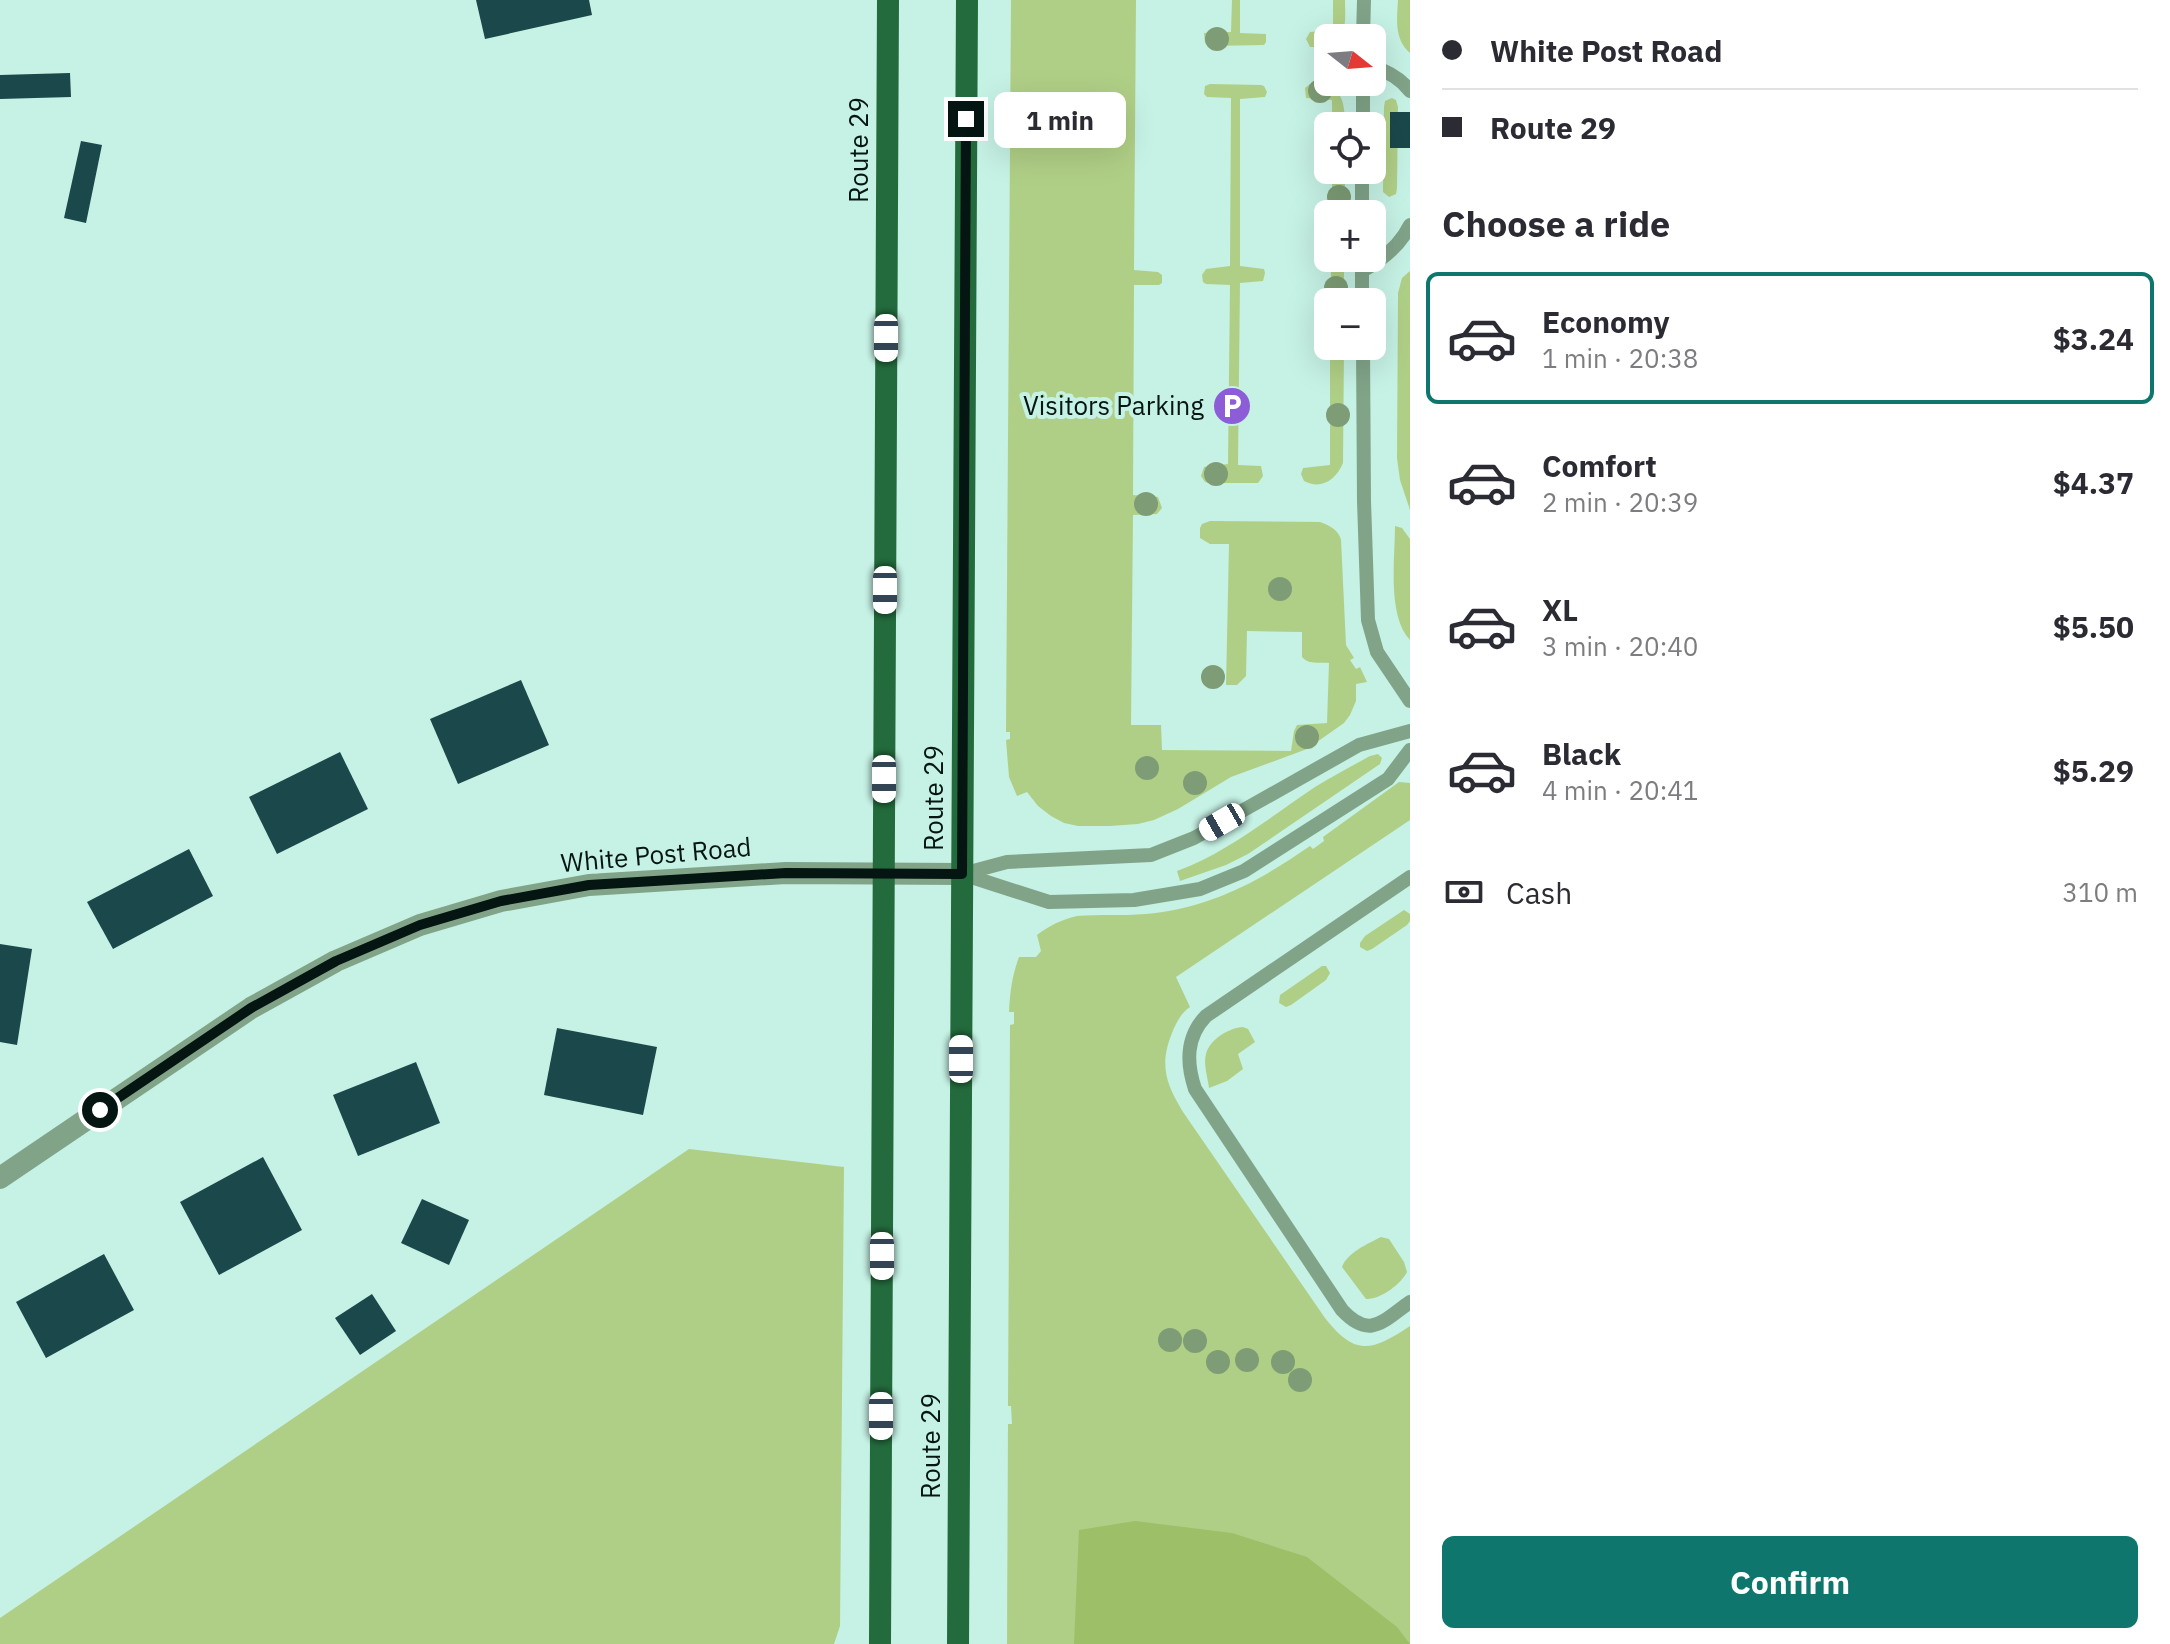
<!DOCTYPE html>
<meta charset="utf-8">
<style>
body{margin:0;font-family:"IBM Plex Sans",sans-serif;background:#f7f7f7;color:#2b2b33;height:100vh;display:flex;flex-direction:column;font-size:30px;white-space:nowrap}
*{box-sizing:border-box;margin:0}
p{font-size:26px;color:#7c7c81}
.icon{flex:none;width:44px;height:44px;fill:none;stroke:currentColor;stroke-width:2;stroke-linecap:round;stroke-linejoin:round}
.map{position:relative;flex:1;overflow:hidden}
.panel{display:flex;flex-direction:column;background:#fff;width:760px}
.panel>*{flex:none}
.top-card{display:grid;align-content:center;height:176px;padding:0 32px;background:#fff}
.needle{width:52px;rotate:107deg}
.controls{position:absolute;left:1314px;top:24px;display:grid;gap:16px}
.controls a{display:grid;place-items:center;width:72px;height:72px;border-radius:12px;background:#fff;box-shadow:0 8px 32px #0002;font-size:40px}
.end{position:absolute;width:36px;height:36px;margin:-18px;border:10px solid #051511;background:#fff;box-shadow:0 0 0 4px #fff}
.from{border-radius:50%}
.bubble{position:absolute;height:56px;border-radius:12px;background:#fff;box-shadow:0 8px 32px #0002;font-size:26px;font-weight:700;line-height:56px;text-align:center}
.car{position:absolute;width:24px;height:48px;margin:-24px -12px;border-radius:10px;box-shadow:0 0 6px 2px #0007;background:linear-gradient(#fff 24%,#345 0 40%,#fff 0 76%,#345 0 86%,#fff 0)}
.top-card b{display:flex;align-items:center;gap:28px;height:76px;font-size:30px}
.top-card b+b{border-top:2px solid #e1e1e2}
.top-card i{width:20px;height:20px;background:#2b2b33}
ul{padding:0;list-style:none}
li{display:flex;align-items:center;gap:24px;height:132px;margin:0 16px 12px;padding:0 16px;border:4px solid transparent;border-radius:12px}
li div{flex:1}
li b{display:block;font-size:30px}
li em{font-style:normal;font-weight:700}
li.on{border-color:#0f766e}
li>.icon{width:72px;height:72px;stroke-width:1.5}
h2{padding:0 32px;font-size:36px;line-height:96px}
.pay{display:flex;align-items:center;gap:20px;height:88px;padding:0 32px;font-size:30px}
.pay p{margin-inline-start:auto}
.primary-button{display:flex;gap:16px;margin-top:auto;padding:16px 32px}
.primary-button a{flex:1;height:92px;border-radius:12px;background:#0f766e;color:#fff;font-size:32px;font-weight:700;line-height:92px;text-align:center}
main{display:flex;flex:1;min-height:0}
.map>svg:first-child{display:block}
.green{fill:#b0cf86}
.forest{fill:#9cbf67}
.building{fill:#1b484b}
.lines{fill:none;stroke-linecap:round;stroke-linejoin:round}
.service{stroke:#81a489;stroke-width:14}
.minor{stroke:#81a489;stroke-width:22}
.primary{stroke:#236b3c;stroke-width:22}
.tree{fill:#7e9d76}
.route{stroke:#051511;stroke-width:10}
.labels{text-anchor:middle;stroke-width:8;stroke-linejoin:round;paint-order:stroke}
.street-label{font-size:26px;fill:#051511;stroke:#c6f1e5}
.poi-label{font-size:26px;fill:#051511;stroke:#c6f1e5;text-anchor:end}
</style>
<main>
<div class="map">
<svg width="1410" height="1644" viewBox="0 0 1410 1644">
<rect width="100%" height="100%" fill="#c6f1e5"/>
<!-- green -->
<g class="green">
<path d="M 1011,0 L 1136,0 L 1134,270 L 1158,272 L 1162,275 L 1162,283 L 1159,285 L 1134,285 L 1133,495 L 1158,497 L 1162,508 L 1157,514 L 1133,515 L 1131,725 L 1161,725 L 1162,750 L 1291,751 L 1294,731 L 1297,725 L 1327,723 L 1329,663 C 1319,662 1309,665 1302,657 L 1302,632 L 1247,631 L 1246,676 L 1237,685 L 1226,685 L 1229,544 L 1210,544 L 1200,538 L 1200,528 L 1202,524 L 1210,521 L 1320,522 C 1329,525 1339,530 1341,540 L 1346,645 L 1354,658 L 1350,660 L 1356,669 L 1360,667 L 1367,682 L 1356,684 L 1356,701 L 1350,715 L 1344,723 L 1307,749 L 1231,777 L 1178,809 L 1154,820 L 1138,824 L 1110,826 L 1078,826 L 1064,823 L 1051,816 L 1038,806 L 1027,792 L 1017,796 L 1009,777 L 1006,740 L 1010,739 L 1010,732 L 1006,732 Z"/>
<path d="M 1232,0 L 1240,0 L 1240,33 L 1266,34 L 1266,42 L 1264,45 L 1211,46 L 1205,43 L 1204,33 L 1231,32 Z"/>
<path d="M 1333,0 L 1345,0 C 1345,13 1347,26 1340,38 L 1328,38 L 1328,47 L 1310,47 L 1306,39 L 1310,32 L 1333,30 Z"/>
<path d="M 1398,0 L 1410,0 L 1410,53 C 1394,39 1397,19 1398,0 Z"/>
<path d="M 1210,84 L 1261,85 L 1264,86 L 1267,92 L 1265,97 L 1240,99 L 1240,266 L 1264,269 L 1265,273 L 1263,281 L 1240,283 L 1238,465 L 1261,466 L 1263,476 L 1258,483 L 1209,483 L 1205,482 L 1201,476 L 1204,467 L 1228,464 L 1230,285 L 1206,284 L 1203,282 L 1202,275 L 1206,269 L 1230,266 L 1231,98 L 1207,97 L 1204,94 L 1205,86 Z"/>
<path d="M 1310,84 C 1341,84 1345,98 1345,126 L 1332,126 L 1332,100 L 1306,98 L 1305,88 Z"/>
<path d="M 1392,98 L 1396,100 L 1398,107 L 1397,188 L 1396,194 L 1389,197 L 1383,192 L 1383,187 L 1384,107 L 1385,101 Z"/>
<rect x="1332" y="170" width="13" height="44"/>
<rect x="1331" y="258" width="13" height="44"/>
<path d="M 1410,271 L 1410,510 L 1400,480 L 1397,458 L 1398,293 L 1402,278 Z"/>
<path d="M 1330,346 L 1344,346 L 1343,463 C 1336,480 1321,490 1304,481 L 1301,474 L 1303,468 L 1330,465 Z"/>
<path d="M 1395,526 L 1402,528 L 1410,539 L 1410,640 C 1387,616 1395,558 1395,526 Z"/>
<path d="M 1378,754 L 1382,758 L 1380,764 L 1248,854 L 1226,865 L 1180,881 L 1177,871 C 1228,852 1270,817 1315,787 C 1333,776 1352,766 1370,756 Z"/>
<path d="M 1399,782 L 1410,783 L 1410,820 L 1176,977 L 1190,1007 C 1181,1013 1176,1023 1172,1033 C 1159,1065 1166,1084 1183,1112 L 1325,1318 C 1355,1356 1371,1352 1410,1326 L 1410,1644 L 1007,1644 L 1008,1424 L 1012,1424 L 1011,1406 L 1008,1406 L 1010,1025 L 1014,1024 L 1014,1012 L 1009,1012 C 1010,992 1012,976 1019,957 L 1036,957 L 1041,951 L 1037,935 C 1050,925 1061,920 1077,916 C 1100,914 1122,916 1145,914 C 1210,908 1258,882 1310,846 L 1313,849 L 1324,841 L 1323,837 Z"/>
<path d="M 1404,910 L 1410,914 L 1410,921 L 1407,925 L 1372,949 L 1367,951 L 1360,947 L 1360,943 L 1365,936 Z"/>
<path d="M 1322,966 L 1326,966 L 1330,973 L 1326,980 L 1291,1005 L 1286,1007 L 1279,1003 L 1280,995 Z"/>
<path d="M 1243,1027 L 1248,1029 L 1255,1042 L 1238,1054 L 1243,1069 L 1227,1081 L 1209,1088 C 1208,1078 1203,1064 1206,1054 C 1210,1039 1229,1028 1243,1027 Z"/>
<path d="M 689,1149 L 844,1167 L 840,1626 L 834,1644 L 0,1644 L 0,1618 Z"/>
<path d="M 1381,1237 L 1389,1239 L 1404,1262 L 1407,1272 C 1401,1284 1380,1300 1366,1299 L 1342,1267 C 1347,1253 1367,1244 1381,1237 Z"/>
</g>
<!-- forest -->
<path class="forest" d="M 1135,1521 L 1232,1533 L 1307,1557 L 1397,1627 L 1410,1644 L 1074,1644 L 1079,1530 Z"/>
<!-- building -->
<g class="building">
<path d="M 476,0 L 589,0 L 592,15 L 485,39 Z"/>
<path d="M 70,73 L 71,97 L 0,99 L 0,75 Z"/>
<rect x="1390" y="112" width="20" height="36"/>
<path d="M 81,141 L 102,145 L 86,223 L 64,218 Z"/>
<path d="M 521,680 L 549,745 L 458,784 L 430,719 Z"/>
<path d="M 340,752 L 368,809 L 277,854 L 249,797 Z"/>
<path d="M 189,849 L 213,896 L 113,949 L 87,902 Z"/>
<path d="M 0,944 L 32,949 L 17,1045 L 0,1042 Z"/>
<path d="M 557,1028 L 657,1047 L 643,1115 L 544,1095 Z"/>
<path d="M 416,1062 L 440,1123 L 358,1156 L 333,1095 Z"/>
<path d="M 263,1157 L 302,1230 L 219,1275 L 180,1202 Z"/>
<path d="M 422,1199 L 469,1220 L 449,1265 L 401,1243 Z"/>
<path d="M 104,1254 L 134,1310 L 46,1358 L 16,1302 Z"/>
<path d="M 372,1294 L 396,1331 L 360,1355 L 335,1318 Z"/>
</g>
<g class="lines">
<!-- service -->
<g class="service">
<path d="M 1363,38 L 1364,0"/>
<path d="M 1372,67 C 1388,71 1400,78 1410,91"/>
<path d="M 1363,126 L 1363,82"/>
<path d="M 1362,214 L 1362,170"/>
<path d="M 1362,258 L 1362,302"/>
<path d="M 1362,271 C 1382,260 1400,246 1410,225"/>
<path d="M 1363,346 L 1364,501 L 1368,620 L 1377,652 L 1410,701"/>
<path d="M 962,874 L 1049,902 L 1134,900 L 1200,889 L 1244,871 L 1388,779 L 1410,750"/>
<path d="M 962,874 L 1007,862 L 1151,855 L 1194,838 L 1359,745 L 1410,731"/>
<path d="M 1410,877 L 1206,1016 C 1186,1037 1186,1062 1195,1089 L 1342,1310 C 1370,1340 1383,1321 1410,1302"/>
</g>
<!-- minor -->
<path class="minor" d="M 0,1178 L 251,1008 L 336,961 L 420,925 L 501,901 L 589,885 L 786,873 L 962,874"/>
<!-- primary -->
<g class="primary">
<path d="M 880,1644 L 888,0"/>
<path d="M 958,1644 L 967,0"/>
</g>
</g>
<!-- trees -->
<g class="tree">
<circle cx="1217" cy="39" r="12"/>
<circle cx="1320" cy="91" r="12"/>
<circle cx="1339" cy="197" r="12"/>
<circle cx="1336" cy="288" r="12"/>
<circle cx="1338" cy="415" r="12"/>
<circle cx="1216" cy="474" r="12"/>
<circle cx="1146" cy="504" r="12"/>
<circle cx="1280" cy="589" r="12"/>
<circle cx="1213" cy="677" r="12"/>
<circle cx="1307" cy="737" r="12"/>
<circle cx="1147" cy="768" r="12"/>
<circle cx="1195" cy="783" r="12"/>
<circle cx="1170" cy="1340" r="12"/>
<circle cx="1195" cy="1341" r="12"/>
<circle cx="1247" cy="1360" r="12"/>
<circle cx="1218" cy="1362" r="12"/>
<circle cx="1283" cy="1362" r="12"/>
<circle cx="1300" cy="1380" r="12"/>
</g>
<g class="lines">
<!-- route -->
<path class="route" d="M 100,1110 L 251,1008 L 336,961 L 420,925 L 501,901 L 589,885 L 786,873 L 962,874 L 966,119"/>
</g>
<!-- icons -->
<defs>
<symbol id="parking-disc" viewBox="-11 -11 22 22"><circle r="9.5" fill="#8c5dd7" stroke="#c6f1e5"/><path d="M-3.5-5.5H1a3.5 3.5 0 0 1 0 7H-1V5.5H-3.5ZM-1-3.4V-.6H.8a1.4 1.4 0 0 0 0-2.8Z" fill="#fff"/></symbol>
</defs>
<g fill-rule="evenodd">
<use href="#parking-disc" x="1210" y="384" width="44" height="44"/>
</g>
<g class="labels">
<!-- street labels -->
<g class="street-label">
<text transform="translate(859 150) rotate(-90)" y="9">Route 29</text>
<text transform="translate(934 798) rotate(-90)" y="9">Route 29</text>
<text transform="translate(656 855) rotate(-5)" y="9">White Post Road</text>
<text transform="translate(931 1446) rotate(-90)" y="9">Route 29</text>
</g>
<!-- poi labels -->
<g class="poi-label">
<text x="1204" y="415">Visitors Parking</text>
</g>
</g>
</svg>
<div class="controls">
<a><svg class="needle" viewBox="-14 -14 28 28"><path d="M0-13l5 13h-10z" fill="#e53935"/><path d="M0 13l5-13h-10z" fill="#7c7c81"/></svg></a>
<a><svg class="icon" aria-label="locate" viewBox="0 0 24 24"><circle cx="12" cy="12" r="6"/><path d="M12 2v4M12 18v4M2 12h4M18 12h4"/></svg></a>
<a>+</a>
<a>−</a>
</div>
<i class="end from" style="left:100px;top:1110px"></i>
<i class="end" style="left:966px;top:119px"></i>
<div class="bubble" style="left:994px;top:92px;width:132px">1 min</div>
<i class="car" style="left:886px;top:338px;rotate:180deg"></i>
<i class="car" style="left:885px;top:590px;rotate:180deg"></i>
<i class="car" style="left:884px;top:779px;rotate:180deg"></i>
<i class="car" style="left:1222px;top:822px;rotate:240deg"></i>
<i class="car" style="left:961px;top:1059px;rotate:0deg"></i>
<i class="car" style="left:882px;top:1256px;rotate:180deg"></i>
<i class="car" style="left:881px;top:1416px;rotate:180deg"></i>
</div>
<section class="panel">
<div class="top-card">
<b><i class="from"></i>White Post Road</b>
<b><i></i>Route 29</b>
</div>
<h2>Choose a ride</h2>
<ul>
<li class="on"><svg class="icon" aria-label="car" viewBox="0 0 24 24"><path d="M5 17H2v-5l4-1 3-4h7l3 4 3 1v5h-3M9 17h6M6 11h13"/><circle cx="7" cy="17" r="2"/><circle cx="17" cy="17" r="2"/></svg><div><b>Economy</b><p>1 min · 20:38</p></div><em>$3.24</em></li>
<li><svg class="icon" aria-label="car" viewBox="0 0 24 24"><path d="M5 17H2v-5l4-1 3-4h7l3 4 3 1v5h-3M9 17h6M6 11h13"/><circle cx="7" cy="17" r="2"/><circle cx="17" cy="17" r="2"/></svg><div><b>Comfort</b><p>2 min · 20:39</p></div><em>$4.37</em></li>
<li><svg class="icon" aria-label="car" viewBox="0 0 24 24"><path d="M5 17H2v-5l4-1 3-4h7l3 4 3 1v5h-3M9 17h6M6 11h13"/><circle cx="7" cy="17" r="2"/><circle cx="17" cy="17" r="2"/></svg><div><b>XL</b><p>3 min · 20:40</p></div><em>$5.50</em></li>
<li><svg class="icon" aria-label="car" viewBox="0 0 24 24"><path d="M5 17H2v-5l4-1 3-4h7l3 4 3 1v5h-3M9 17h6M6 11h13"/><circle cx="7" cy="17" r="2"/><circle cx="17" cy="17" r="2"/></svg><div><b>Black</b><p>4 min · 20:41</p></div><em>$5.29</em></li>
</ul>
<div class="pay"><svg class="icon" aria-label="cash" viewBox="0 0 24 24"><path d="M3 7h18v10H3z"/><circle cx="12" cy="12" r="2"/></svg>Cash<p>310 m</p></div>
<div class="primary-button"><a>Confirm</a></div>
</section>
</main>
